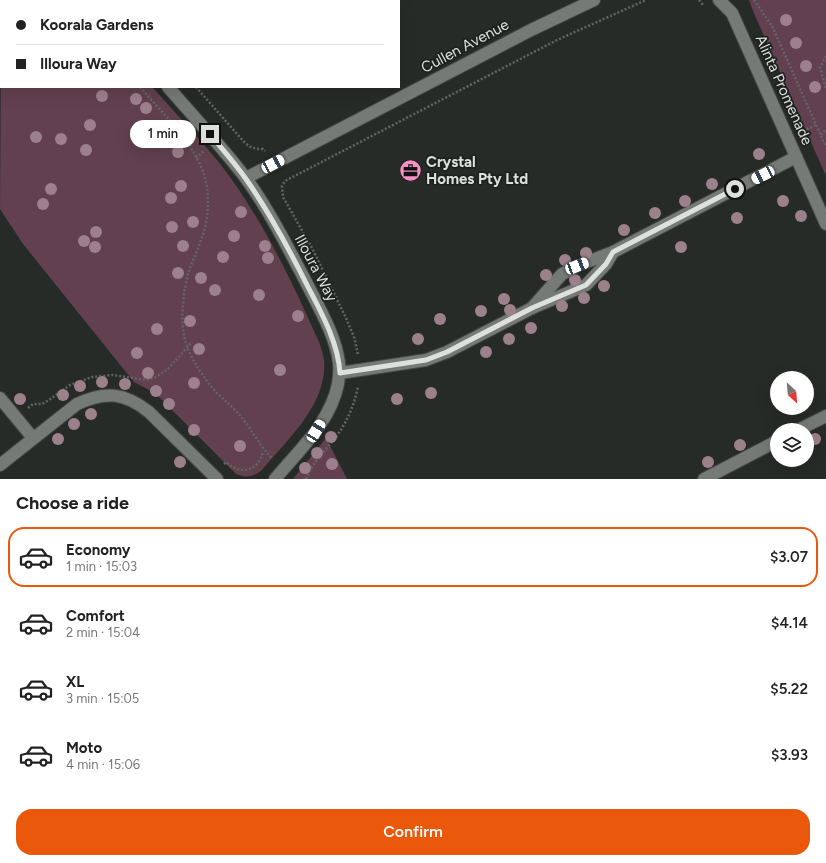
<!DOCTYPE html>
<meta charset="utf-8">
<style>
body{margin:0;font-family:Figtree,sans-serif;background:#f6f6f6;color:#222;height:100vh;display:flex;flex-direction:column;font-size:15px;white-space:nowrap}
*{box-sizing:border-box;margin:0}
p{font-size:13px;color:#767676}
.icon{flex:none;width:22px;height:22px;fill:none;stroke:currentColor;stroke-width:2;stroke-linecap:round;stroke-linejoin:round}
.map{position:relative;height:479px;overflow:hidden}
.details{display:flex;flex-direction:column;background:#fff;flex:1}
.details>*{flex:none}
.top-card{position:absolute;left:0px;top:0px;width:400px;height:88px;box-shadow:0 4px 16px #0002;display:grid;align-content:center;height:88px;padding:0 16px;background:#fff}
.needle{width:26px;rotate:154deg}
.fabs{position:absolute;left:770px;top:371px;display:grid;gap:8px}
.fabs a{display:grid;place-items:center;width:44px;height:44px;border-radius:50%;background:#fff;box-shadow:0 4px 16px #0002;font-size:20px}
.end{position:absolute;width:18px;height:18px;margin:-9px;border:5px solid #dde0dd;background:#111;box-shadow:0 0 0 2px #111}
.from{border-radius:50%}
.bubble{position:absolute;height:28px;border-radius:14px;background:#fff;box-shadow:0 4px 16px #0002;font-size:13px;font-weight:600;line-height:28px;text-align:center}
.car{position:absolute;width:12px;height:24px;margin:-12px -6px;border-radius:5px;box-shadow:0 0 3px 1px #0007;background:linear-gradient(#fff 24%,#345 0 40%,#fff 0 76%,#345 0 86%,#fff 0)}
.top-card b{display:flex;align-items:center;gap:14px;height:38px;font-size:15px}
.top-card b+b{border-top:1px solid #e0e0e0}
.top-card i{width:10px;height:10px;background:#222}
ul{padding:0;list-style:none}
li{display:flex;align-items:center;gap:12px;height:60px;margin:0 8px 6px;padding:0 8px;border:2px solid transparent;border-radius:16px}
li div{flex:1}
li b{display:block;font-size:15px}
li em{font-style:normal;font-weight:600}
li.on{border-color:#ea580c}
li>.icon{width:36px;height:36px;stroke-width:1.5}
h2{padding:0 16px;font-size:18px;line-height:48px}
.button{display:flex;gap:8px;margin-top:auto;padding:8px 16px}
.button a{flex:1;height:46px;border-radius:16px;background:#ea580c;color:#fff;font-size:16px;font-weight:600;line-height:46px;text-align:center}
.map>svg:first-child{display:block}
.green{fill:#62404f}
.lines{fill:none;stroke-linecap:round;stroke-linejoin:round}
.minor-casing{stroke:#454946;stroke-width:14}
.path{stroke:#626663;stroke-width:2.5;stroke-dasharray:2 2;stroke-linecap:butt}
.minor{stroke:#757a76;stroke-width:12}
.tree{fill:#9c808c}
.route{stroke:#dde0dd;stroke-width:5}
.labels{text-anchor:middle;stroke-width:3.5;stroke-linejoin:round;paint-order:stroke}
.street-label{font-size:15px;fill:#dde0dd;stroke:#1d221e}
.poi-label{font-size:15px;font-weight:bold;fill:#dde0dd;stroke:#1d221e;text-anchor:start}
</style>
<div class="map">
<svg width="826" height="479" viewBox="0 0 826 479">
<rect width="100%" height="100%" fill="#272b28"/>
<!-- green -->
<g class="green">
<path d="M 749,0 L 826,0 L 826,176 L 753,11 Z"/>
<path d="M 1,48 L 1,87 L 152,87 C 174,111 196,135 217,160 C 260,214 291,279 319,342 C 321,348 323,354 324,360 C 328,404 287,440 261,471 C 252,477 246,478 236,474 L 155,393 L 134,382 L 23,244 L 0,209 Z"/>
<path d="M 326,438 L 347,479 L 293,479 Z"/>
</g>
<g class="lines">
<defs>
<g id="minor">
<path d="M 94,0 L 95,1"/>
<path d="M 719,0 L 732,13 L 826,224"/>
<path d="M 69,1 L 71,0"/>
<path d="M 0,35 L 1,34"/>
<path d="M 168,87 C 194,117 221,146 245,177 C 268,208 288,248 306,282 C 318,306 336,336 339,363 C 340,370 339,377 338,384 C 330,423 299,450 275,479"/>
<path d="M 246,178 L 531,30 L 594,0"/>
<path d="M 532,308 L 562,274 L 577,266 L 613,252 L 796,157"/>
<path d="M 340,373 L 426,360 L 447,352 L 532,308 L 586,285 L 606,264 L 613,252"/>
<path d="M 0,398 L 33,438"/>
<path d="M 798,430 L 826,416"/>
<path d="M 0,465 L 77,404 C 105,391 124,392 149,412 L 217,479"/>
<path d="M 704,479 L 777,441"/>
</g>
</defs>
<!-- minor casing -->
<use href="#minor" class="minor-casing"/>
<!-- path -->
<g class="path">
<path d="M 45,0 L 46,1"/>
<path d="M 699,0 L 703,5"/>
<path d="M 754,0 L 772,26 L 826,147"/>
<path d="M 826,56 L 820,68 L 826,88"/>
<path d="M 140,87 C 163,114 192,140 204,174 C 210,193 209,219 202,237 C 198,249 193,260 189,271 C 183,291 180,320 185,340 C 190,359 204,378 216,392 C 225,401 234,408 242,418 C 253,431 260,447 273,459"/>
<path d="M 196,87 L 245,143 C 251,148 255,149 263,149 L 265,151"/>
<path d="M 803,131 L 816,125"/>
<path d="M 821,135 L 826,129"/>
<path d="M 196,158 L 204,151"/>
<path d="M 358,354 L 354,337 L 346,318 L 312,248 L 283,197 L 282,186 L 285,181 L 557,40 L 646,0"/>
<path d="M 28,408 L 33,404 L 42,404 L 49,400 L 70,385 L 92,377 L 113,375 L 146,380 L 154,378 L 167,370 L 192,342"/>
<path d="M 224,464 L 226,462 C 241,476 259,471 263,451"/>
<path d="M 306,479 C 313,459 332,445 342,428 C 350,415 355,401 358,387"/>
</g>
<!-- minor -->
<use href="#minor" class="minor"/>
</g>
<!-- trees -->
<g class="tree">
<circle cx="786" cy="20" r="6"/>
<circle cx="796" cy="43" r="6"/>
<circle cx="806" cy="66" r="6"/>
<circle cx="815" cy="87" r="6"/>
<circle cx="102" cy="96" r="6"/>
<circle cx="136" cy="99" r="6"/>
<circle cx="146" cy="108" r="6"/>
<circle cx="90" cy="125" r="6"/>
<circle cx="36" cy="137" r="6"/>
<circle cx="61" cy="139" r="6"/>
<circle cx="170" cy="139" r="6"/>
<circle cx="86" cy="150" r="6"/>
<circle cx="178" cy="152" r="6"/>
<circle cx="759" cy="154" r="6"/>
<circle cx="712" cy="184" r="6"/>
<circle cx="181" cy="186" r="6"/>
<circle cx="51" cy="189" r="6"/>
<circle cx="171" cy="198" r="6"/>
<circle cx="685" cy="201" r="6"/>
<circle cx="783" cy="201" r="6"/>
<circle cx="43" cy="204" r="6"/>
<circle cx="241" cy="212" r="6"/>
<circle cx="655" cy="213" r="6"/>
<circle cx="801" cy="216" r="6"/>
<circle cx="737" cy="218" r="6"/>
<circle cx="193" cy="222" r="6"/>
<circle cx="172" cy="227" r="6"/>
<circle cx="624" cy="230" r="6"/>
<circle cx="96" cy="232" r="6"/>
<circle cx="234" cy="236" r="6"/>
<circle cx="84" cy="241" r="6"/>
<circle cx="183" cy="246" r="6"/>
<circle cx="265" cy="246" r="6"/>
<circle cx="95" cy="247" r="6"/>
<circle cx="681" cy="247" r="6"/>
<circle cx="586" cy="253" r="6"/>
<circle cx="223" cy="257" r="6"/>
<circle cx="268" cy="258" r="6"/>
<circle cx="565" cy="260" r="6"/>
<circle cx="178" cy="273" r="6"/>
<circle cx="546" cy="275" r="6"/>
<circle cx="201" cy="278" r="6"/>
<circle cx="575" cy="280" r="6"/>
<circle cx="604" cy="286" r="6"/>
<circle cx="215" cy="290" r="6"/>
<circle cx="259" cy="295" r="6"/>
<circle cx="584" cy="298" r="6"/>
<circle cx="504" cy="299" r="6"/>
<circle cx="562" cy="306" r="6"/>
<circle cx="510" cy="310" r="6"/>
<circle cx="481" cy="311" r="6"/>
<circle cx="298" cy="316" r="6"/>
<circle cx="440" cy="319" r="6"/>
<circle cx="190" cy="321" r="6"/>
<circle cx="531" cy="328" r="6"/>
<circle cx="157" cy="329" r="6"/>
<circle cx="418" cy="339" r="6"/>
<circle cx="509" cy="339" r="6"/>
<circle cx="199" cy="349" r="6"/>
<circle cx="486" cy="352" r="6"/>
<circle cx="137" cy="353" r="6"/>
<circle cx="280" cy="370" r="6"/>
<circle cx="148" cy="373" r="6"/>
<circle cx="102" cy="382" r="6"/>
<circle cx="194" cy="383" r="6"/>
<circle cx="125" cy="384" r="6"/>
<circle cx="80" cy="386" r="6"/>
<circle cx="156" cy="391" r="6"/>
<circle cx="431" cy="393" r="6"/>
<circle cx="63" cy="395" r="6"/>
<circle cx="20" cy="399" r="6"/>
<circle cx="397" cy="399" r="6"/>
<circle cx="169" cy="404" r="6"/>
<circle cx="91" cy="414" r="6"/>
<circle cx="74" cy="424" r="6"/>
<circle cx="194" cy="430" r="6"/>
<circle cx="331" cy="437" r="6"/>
<circle cx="58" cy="439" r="6"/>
<circle cx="815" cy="439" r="6"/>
<circle cx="740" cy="445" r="6"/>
<circle cx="240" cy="446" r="6"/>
<circle cx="317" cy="453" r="6"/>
<circle cx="180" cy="462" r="6"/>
<circle cx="708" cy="462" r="6"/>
<circle cx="332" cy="464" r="6"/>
<circle cx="305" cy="468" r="6"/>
</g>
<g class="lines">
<!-- route -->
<path class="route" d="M 210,134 C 222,149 235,163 246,179 C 269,212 289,249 307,285 C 321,312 338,342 340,373 L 426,360 L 447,352 L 532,308 L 586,285 L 606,264 L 613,252 L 735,189"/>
</g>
<!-- icons -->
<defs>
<symbol id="office-disc" viewBox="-11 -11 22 22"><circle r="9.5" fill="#fb8fc3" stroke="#1d221e"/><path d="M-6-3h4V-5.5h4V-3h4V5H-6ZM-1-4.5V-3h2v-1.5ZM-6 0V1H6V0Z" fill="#111"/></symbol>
</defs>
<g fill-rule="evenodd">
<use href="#office-disc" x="398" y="158" width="25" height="25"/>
</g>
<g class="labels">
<!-- street labels -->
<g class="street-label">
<text transform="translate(465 46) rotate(-28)" y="5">Cullen Avenue</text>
<text transform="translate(784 90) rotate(66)" y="5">Alinta Promenade</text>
<text transform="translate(316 268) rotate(62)" y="5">Illoura Way</text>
</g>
<!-- poi labels -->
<g class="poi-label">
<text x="426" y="167">Crystal<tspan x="426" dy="17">Homes Pty Ltd</tspan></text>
</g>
</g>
</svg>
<div class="fabs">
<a><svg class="needle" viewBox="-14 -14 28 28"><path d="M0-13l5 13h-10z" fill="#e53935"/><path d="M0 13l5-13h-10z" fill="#767676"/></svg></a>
<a><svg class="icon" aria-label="layers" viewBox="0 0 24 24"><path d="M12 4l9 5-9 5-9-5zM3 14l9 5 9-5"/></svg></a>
</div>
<i class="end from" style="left:735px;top:189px"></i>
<i class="end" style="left:210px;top:134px"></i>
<div class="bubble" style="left:130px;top:120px;width:66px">1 min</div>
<i class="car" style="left:273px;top:164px;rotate:62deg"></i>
<i class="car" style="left:763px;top:175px;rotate:243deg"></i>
<i class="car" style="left:577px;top:266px;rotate:69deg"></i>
<i class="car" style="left:316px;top:431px;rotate:31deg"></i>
<div class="top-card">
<b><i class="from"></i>Koorala Gardens</b>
<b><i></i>Illoura Way</b>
</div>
</div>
<section class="details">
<h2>Choose a ride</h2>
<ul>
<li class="on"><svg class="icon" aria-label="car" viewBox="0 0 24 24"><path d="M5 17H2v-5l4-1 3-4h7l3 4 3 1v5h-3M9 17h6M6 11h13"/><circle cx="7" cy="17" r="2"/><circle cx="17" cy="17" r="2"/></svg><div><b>Economy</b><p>1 min · 15:03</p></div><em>$3.07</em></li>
<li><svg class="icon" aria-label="car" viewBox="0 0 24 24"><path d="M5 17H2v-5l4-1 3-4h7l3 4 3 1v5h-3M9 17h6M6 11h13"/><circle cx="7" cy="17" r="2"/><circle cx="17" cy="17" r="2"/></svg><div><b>Comfort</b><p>2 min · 15:04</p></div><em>$4.14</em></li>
<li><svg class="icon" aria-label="car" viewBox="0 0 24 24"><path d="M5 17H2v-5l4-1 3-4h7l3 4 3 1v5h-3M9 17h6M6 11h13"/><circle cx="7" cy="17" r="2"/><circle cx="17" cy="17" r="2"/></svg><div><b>XL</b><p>3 min · 15:05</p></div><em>$5.22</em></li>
<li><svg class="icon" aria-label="car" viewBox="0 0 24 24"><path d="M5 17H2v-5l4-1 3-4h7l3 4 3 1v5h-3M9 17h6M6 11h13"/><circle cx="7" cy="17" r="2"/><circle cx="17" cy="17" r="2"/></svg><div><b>Moto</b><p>4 min · 15:06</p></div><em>$3.93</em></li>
</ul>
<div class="button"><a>Confirm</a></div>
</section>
